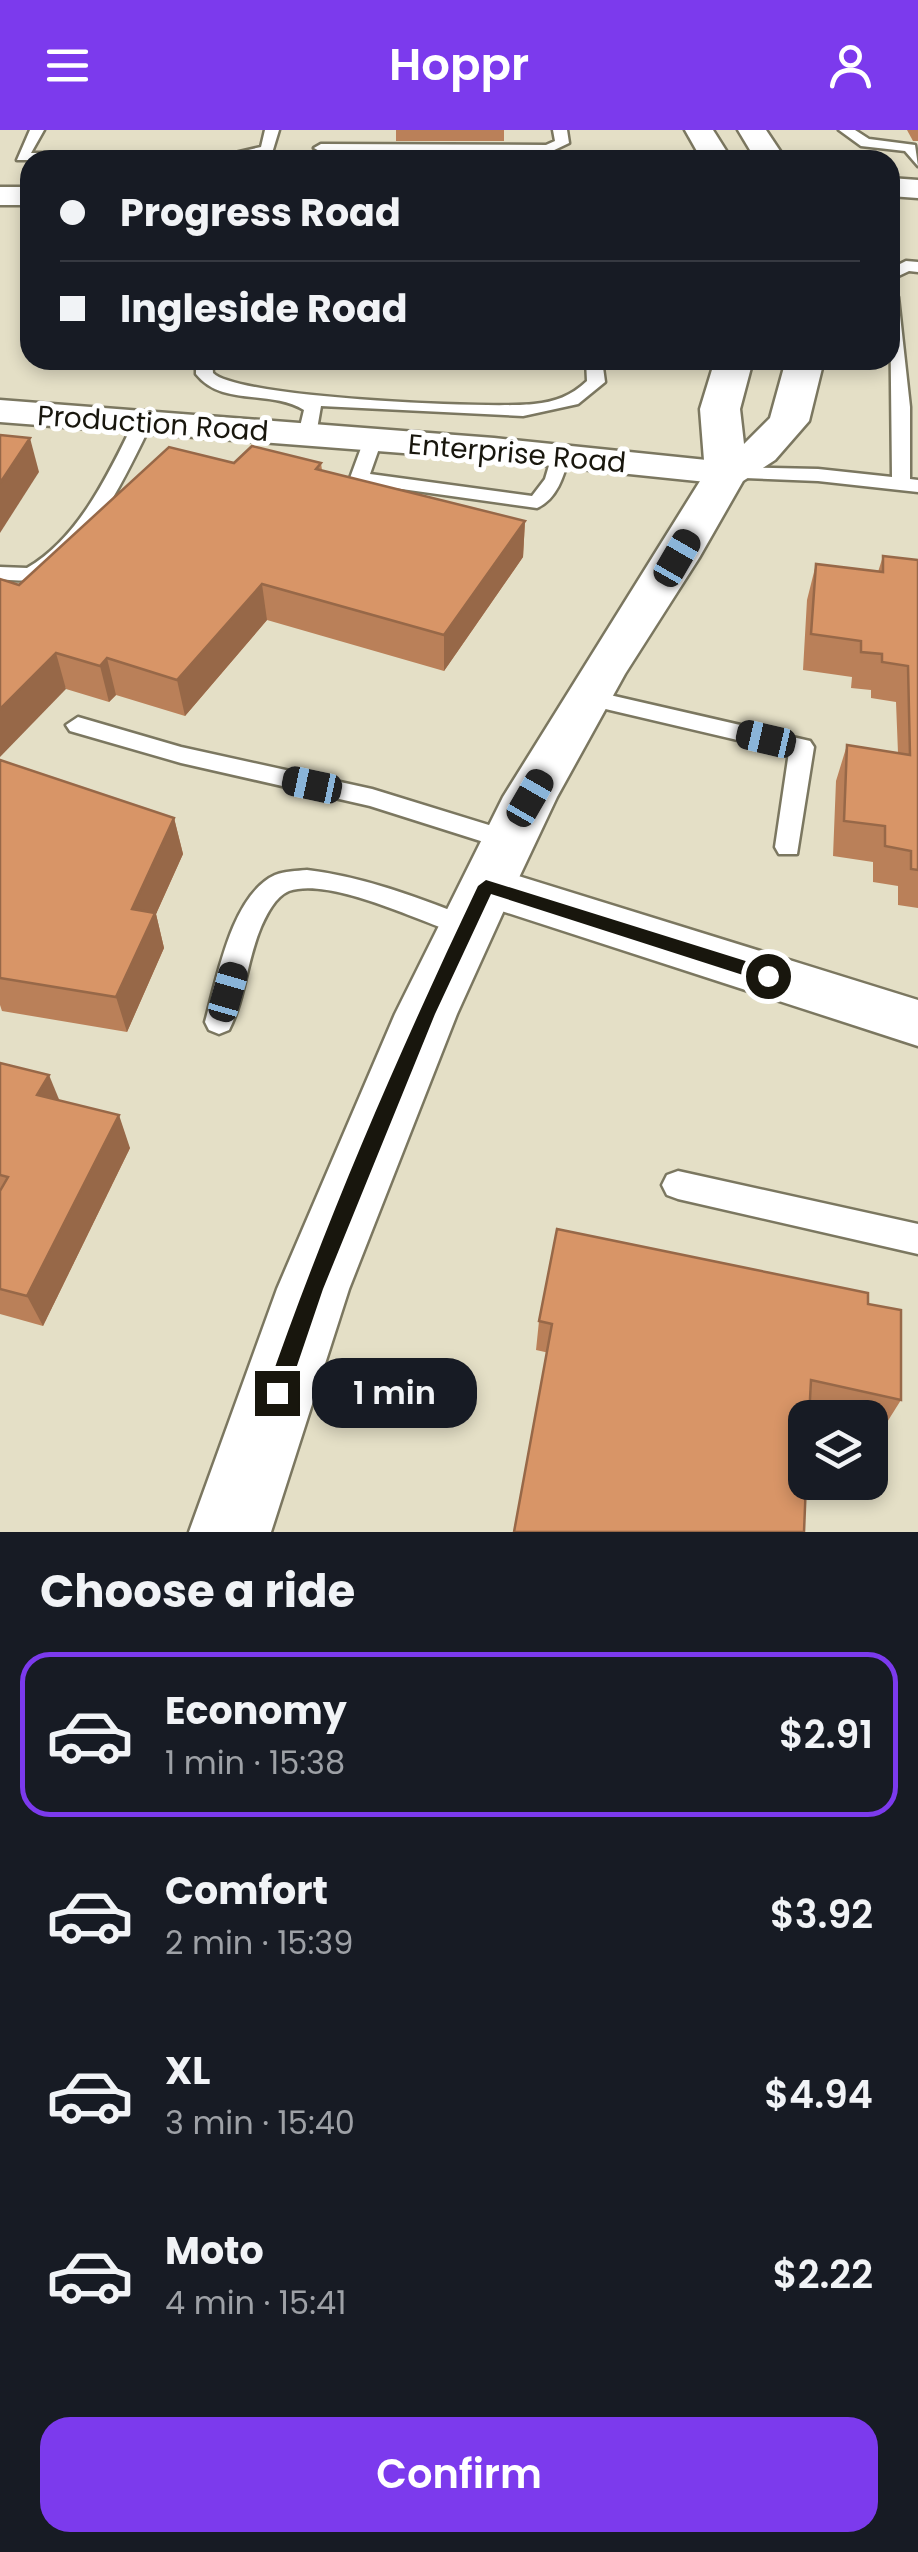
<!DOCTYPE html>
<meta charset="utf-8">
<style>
body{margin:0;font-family:Poppins,sans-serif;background:#242831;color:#f1f3f6;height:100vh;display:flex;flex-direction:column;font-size:38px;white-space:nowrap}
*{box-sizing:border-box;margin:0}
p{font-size:32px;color:#9ea1a6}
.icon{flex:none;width:55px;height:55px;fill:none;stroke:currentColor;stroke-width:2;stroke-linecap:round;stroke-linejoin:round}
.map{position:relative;height:1402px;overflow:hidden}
.panel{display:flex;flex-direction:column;background:#171b24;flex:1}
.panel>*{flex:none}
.hud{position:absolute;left:20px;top:20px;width:880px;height:220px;border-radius:30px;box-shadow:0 5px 15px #0003;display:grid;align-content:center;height:220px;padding:0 40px;background:#171b24}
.buttons{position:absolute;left:788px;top:1270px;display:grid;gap:20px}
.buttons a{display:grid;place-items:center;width:100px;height:100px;border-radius:20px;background:#171b24;box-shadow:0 5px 15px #0003;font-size:50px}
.end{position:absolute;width:45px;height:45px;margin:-22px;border:12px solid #18160d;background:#fff;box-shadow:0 0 0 5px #fff}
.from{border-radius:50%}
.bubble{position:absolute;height:70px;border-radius:30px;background:#171b24;box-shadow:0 5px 15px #0003;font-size:32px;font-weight:600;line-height:70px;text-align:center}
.car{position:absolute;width:30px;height:60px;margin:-30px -15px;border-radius:12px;box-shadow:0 0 8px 2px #0007;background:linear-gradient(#222 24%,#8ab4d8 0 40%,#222 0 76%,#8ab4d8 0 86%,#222 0)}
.hud b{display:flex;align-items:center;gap:35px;height:95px;font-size:38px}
.hud b+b{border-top:2px solid #363941}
.hud i{width:25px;height:25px;background:#f1f3f6}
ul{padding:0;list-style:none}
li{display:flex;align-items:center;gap:30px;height:165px;margin:0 20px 15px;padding:0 20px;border:5px solid transparent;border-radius:30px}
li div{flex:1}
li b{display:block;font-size:38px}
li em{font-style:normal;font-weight:600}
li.current{border-color:#7c3aed}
li>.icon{width:90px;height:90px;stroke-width:1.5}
h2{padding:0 40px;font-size:45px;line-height:120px}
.primary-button{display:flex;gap:20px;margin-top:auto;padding:20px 40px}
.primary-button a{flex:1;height:115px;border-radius:30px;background:#7c3aed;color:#fff;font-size:40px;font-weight:600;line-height:115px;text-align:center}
header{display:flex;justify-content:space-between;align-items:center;height:130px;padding:0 40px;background:#7c3aed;color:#fff;font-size:45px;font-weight:600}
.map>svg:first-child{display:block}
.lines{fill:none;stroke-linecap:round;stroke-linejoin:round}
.service-casing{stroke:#7b7760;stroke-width:5}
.minor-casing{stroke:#7b7760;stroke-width:5}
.tertiary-casing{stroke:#7b7760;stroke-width:5}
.secondary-casing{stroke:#7b7760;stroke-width:5}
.service{fill:#fff;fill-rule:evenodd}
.minor{fill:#fff;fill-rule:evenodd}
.tertiary{fill:#fff;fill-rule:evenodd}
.secondary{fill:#fff;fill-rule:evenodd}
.wall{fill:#ba8059}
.shaded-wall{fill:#976848}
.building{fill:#d89567;stroke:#976848;stroke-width:2.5}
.route{fill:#18160d}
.labels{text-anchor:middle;stroke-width:10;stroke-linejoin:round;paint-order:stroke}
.far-street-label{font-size:28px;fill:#18160d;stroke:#fff}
</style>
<header><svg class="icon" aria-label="menu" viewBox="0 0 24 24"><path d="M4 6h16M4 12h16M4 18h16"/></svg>Hoppr<svg class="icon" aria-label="person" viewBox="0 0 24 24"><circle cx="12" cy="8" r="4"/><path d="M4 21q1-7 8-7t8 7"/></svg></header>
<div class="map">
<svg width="918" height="1402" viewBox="0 0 918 1402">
<rect width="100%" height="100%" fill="#e4dfc6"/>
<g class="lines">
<defs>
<g id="service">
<path d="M 30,0 L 44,0 L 31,23 L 235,23 L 261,17 L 265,0 L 279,0 L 272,23 L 240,30 L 17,30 Z"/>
<path d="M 553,0 L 567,0 L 569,13 L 548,23 L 321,22 L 314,18 L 321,14 L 546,15 L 555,11 Z"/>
<path d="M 839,0 L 855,0 L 869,9 L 915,15 L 918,36 L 905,21 L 861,16 Z"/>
<path d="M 906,131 L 918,132 L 918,142 L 909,141 L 890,150 L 890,139 Z"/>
<path d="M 890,162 L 898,167 L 910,277 L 910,349 L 918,350 L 918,362 L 818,351 L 719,347 L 717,343 L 726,337 L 818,339 L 892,347 Z"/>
<path d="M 196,230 L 212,230 L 213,243 C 237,268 490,279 534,274 C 555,272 571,266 587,251 L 586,230 L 602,230 L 605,252 L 578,274 L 523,286 L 321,276 L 316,305 L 307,310 L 298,305 L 304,280 C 270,259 222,277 196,244 Z"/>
<path d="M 143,287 L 152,292 C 129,339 93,418 46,445 C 32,452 15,451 0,449 L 0,437 L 27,438 C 79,408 109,343 134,292 Z"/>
<path d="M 373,305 L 382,310 L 370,344 L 532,366 L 545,349 L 553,322 L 560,320 L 569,326 C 564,346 557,369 537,378 L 352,352 L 350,348 L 364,310 Z"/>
<path d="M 588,560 L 810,611 L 814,617 L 797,724 L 779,724 L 775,717 L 789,622 L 580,573 L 577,568 L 580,563 Z"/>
<path d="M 78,587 L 181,617 L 372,659 L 518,704 L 522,711 L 518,718 L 509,720 L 370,676 L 181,633 L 70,601 L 66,595 Z"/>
<path d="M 307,740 C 366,747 421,769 476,790 L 480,797 L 476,804 L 467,807 C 426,794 330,746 289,761 C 275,767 267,784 261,797 C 247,830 245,868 229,900 L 219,904 L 209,900 L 205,892 C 217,850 231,765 275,745 C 285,741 296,741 307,740 Z"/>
<path d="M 678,1041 L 918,1094 L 918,1124 L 678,1069 L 667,1065 L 662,1055 L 667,1045 Z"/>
</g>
<g id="minor">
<path d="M 0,270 L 494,308 L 726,332 L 739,335 L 745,343 L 739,351 L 726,354 L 494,330 L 0,292 Z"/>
<path d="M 486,736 L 918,870 L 918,916 L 468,770 L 460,756 L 468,742 Z"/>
</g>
<g id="tertiary">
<path d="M 685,0 L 713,0 L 732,30 L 702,30 Z"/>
<path d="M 738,0 L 766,0 L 786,30 L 756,30 Z"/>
<path d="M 715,230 L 753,230 L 740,279 L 744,314 L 770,288 L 786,230 L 824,230 L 809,291 L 775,330 L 743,351 L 699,428 L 625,544 L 557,667 L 515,756 L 457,884 L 349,1159 L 271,1402 L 189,1402 L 277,1159 L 395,884 L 503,667 L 705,343 L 700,279 Z"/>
</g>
<g id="secondary">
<path d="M 890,48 L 918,50 L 918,68 L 890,66 Z"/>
<rect x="0" y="57" width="30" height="18"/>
</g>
</defs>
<!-- service casing -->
<use href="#service" class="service-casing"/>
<!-- minor casing -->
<use href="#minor" class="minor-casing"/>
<!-- tertiary casing -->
<use href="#tertiary" class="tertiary-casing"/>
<!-- secondary casing -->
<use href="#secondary" class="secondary-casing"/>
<!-- service -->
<use href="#service" class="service"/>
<!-- minor -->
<use href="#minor" class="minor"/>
<!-- tertiary -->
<use href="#tertiary" class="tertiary"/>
<!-- secondary -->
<use href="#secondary" class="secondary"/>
</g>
<!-- wall -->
<g class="wall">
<rect x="396" y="0" width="108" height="11"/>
<path d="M 907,0 L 918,0 L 918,11 L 913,11 Z"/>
<path d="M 234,333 L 321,333 L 322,340 L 525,391 L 523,427 L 444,541 L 267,490 L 185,586 L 116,565 L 109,572 L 66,559 L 19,455 Z"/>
<path d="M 883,426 L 918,430 L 918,778 L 898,775 L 898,756 L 873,752 L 873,732 L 833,726 L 836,651 L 847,615 L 898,623 L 896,572 L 871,568 L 871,560 L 851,558 L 852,547 L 803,540 L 807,470 L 816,434 L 878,442 Z"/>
<path d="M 0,630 L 174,688 L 183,724 L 156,784 L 164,818 L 127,902 L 2,881 L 0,875 Z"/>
<path d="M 0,933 L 130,1018 L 43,1196 L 0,1184 Z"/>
<path d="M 868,1174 L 901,1270 L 884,1297 L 870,1294 L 870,1288 L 841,1288 L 536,1220 L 539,1191 Z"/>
</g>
<!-- shaded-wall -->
<g class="shaded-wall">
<path d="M 30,308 L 39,342 L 0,403 L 0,353 Z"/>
<path d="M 525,391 L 523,427 L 444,541 L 444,505 Z"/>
<path d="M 262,454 L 267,490 L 185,586 L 177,550 Z"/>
<path d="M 56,523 L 66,559 L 0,627 L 0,579 Z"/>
<path d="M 107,528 L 116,565 L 109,572 L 100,536 Z"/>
<path d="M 174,688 L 183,724 L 156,784 L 164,818 L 127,902 L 116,867 L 132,779 Z"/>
<path d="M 49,945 L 63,979 L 37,965 Z"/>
<path d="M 119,985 L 130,1018 L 43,1196 L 27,1166 Z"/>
</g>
<!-- building -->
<g class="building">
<path d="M 0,305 L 30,308 L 0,353 Z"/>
<path d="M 252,316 L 321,333 L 316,339 L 525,391 L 444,505 L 262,454 L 177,550 L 107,528 L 100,536 L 56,523 L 0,579 L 0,449 L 19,455 L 169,317 L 234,333 Z"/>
<path d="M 883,426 L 918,430 L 918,740 L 911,739 L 911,721 L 885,716 L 885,696 L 844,691 L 847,615 L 910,625 L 908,536 L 882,532 L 882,524 L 861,522 L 861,511 L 811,504 L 816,434 L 883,442 Z"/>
<path d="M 0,630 L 174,688 L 132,779 L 155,783 L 116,867 L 0,848 Z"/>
<path d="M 0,933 L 49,945 L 37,965 L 119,985 L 27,1166 L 0,1159 L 0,1061 L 8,1047 L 0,1045 Z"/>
<path d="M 557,1099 L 868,1163 L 868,1174 L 901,1180 L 901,1270 L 811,1250 L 809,1288 L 805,1288 L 806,1352 L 804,1402 L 514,1402 L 552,1194 L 539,1191 Z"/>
</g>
<!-- route -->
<path class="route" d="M 486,750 L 768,838 L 777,846 L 768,853 L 491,764 L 435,884 L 323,1159 L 285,1271 L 277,1274 L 269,1271 L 266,1263 C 326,1090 399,922 478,756 Z"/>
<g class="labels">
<!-- far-street labels -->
<g class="far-street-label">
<text transform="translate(153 293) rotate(4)" y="10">Production Road</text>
<text transform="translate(517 323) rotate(5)" y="10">Enterprise Road</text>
</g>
</g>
</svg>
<div class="buttons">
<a><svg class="icon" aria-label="layers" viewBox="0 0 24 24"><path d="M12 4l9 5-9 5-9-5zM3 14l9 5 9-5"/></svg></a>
</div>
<i class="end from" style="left:768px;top:846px"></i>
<i class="end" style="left:277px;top:1263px"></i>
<div class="bubble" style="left:312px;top:1228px;width:165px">1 min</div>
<i class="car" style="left:677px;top:428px;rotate:30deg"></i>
<i class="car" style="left:766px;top:609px;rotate:283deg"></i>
<i class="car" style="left:312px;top:655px;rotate:282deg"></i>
<i class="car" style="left:530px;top:668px;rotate:30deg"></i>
<i class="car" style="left:228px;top:862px;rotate:16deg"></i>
<div class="hud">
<b><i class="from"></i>Progress Road</b>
<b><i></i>Ingleside Road</b>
</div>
</div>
<section class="panel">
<h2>Choose a ride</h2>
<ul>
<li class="current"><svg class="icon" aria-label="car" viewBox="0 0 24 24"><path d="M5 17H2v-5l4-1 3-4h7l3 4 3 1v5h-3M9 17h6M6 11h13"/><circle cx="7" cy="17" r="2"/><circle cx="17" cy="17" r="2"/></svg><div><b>Economy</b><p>1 min · 15:38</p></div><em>$2.91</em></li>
<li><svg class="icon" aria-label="car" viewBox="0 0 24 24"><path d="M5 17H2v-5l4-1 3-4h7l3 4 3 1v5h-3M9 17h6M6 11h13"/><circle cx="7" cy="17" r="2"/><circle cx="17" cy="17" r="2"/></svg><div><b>Comfort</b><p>2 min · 15:39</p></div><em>$3.92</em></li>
<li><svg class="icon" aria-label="car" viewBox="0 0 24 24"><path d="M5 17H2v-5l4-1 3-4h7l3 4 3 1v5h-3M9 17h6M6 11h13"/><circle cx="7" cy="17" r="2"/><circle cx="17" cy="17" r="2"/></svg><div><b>XL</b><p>3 min · 15:40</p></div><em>$4.94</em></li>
<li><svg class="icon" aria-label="car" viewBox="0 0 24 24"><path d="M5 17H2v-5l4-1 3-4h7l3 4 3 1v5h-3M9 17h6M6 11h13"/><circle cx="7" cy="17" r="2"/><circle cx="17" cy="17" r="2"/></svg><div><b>Moto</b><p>4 min · 15:41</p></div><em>$2.22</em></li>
</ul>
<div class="primary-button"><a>Confirm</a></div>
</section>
